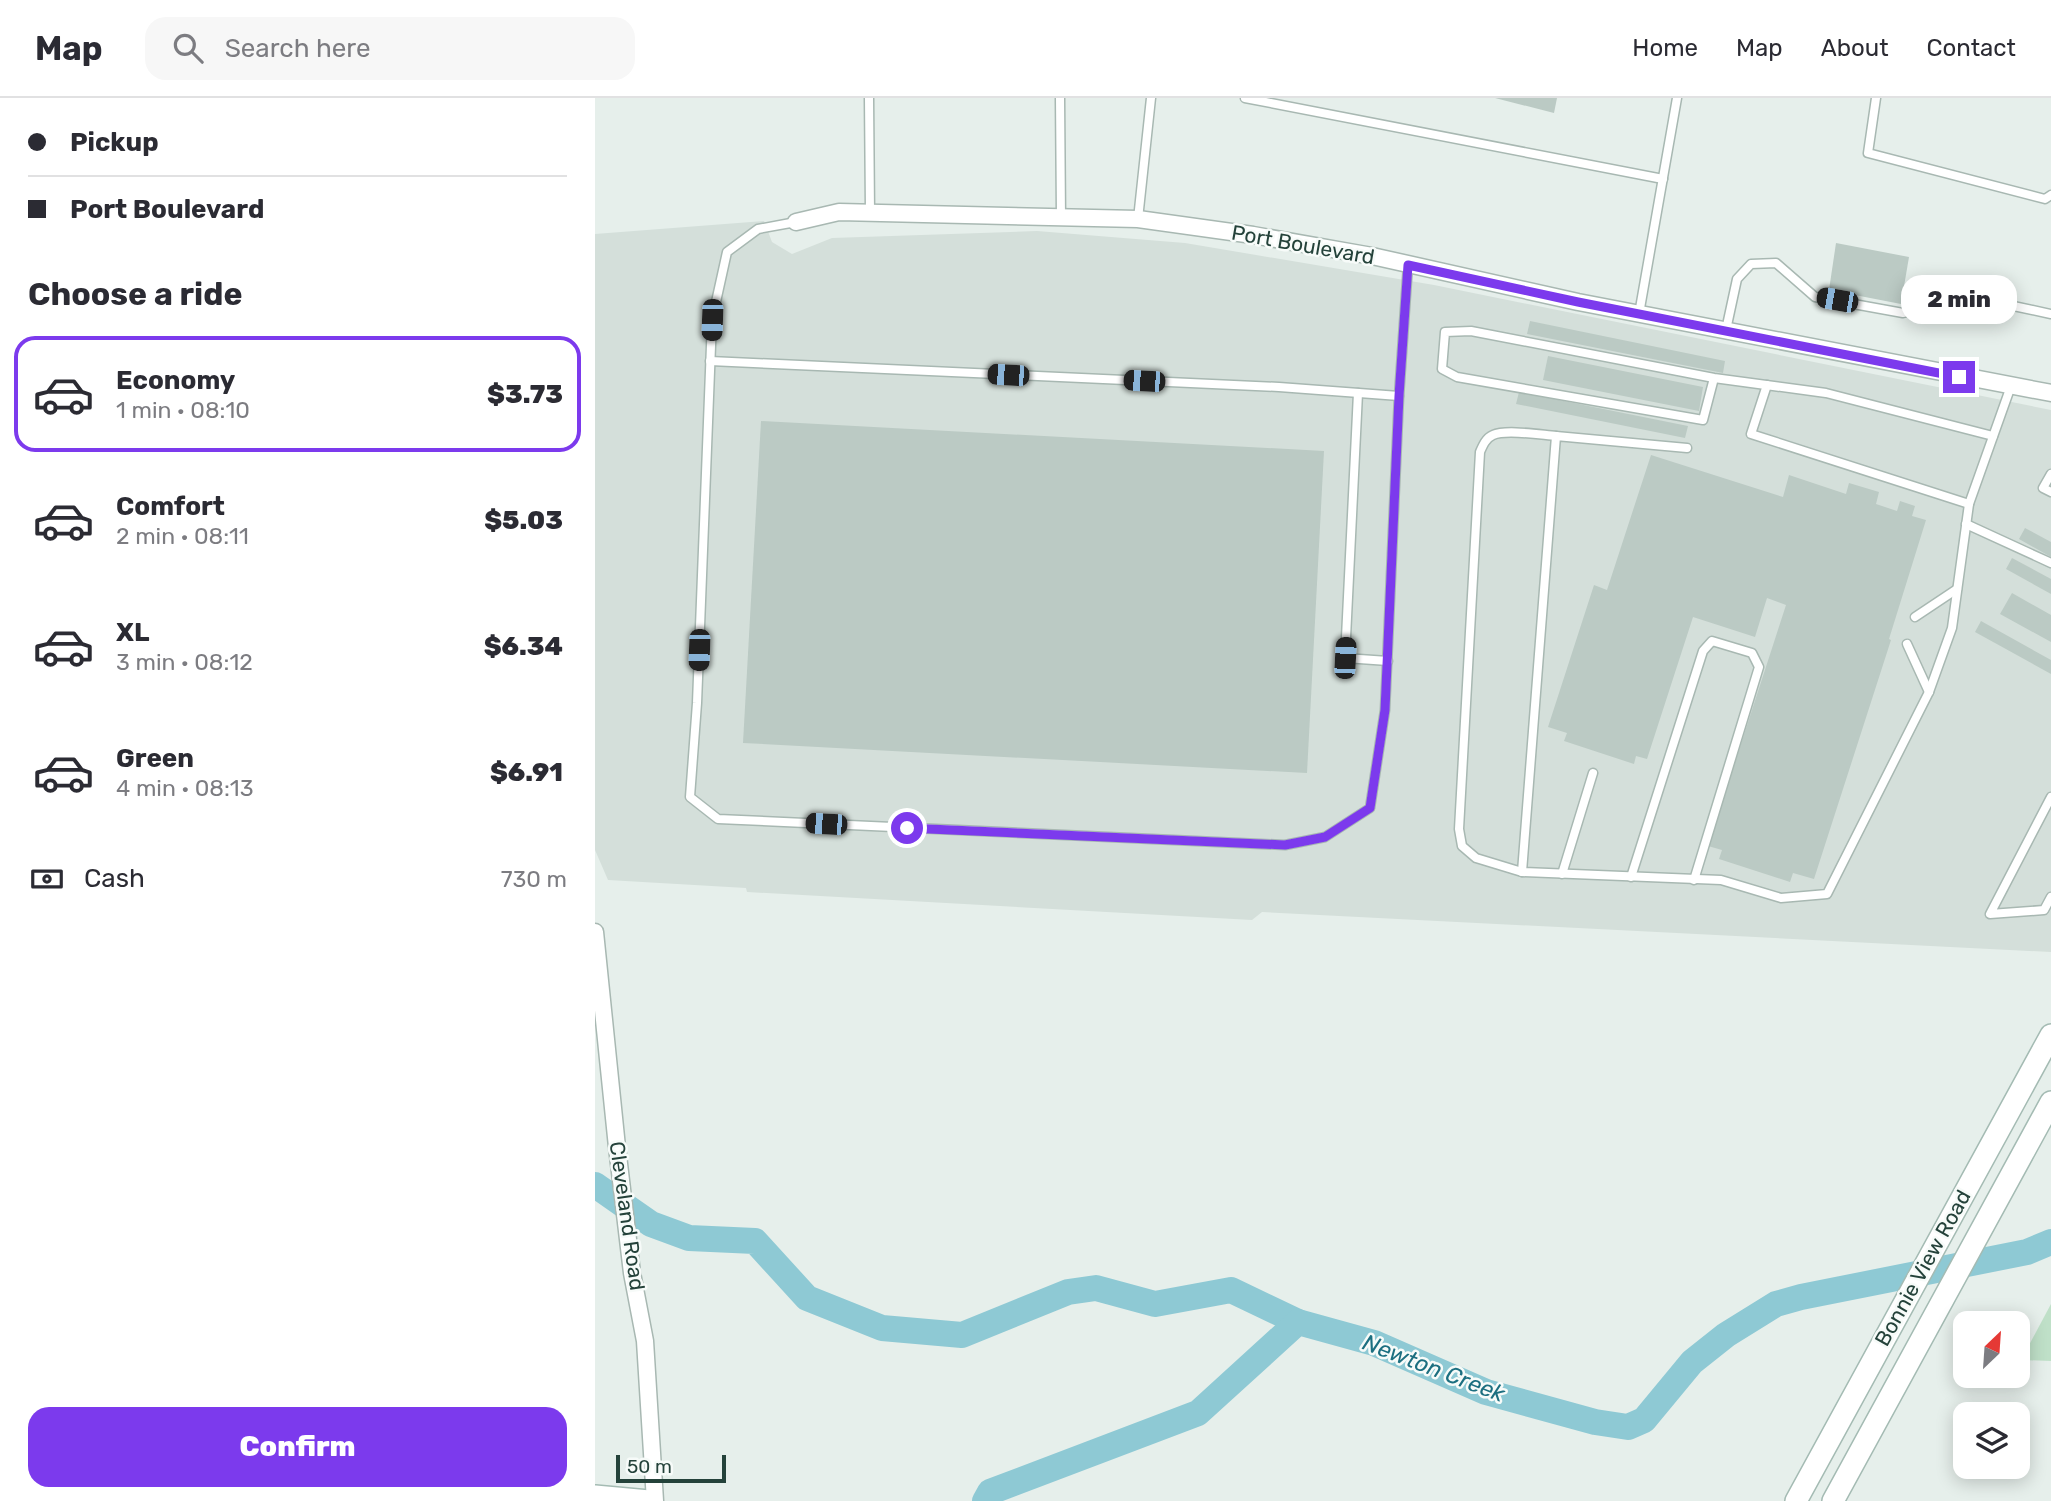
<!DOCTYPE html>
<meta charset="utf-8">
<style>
body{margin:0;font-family:Rubik,sans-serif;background:#f7f7f7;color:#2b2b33;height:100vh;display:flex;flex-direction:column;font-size:26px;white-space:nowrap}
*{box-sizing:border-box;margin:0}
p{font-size:23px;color:#7c7c81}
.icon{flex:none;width:38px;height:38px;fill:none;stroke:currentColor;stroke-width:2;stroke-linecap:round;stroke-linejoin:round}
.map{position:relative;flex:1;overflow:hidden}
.details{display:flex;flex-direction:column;background:#fff;width:595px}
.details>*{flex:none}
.guide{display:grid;align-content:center;height:154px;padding:0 28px;background:#fff}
.needle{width:46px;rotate:25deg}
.controls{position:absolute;left:1358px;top:1213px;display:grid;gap:14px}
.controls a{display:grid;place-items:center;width:77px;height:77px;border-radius:14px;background:#fff;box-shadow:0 4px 18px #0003;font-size:35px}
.scale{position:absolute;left:21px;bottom:18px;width:110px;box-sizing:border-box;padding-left:7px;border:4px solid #24423a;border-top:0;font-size:19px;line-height:24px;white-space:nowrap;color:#24423a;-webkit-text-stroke:5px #f7fbf9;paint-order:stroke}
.end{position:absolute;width:32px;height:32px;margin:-16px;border:9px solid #7c3aed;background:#fff;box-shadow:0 0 0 4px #fff}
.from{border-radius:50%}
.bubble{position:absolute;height:49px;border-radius:21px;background:#fff;box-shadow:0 4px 18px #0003;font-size:23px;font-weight:800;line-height:49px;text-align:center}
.car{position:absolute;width:21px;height:42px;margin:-21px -10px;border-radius:9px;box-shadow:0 0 5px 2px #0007;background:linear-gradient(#222 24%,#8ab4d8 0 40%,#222 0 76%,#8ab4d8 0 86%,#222 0)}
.guide b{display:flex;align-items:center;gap:24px;height:66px;font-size:26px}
.guide b+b{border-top:2px solid #e1e1e2}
.guide i{width:18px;height:18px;background:#2b2b33}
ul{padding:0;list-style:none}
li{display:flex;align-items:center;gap:21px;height:116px;margin:0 14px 10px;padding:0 14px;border:4px solid transparent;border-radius:21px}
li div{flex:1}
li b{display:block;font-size:26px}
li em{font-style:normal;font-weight:800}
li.current{border-color:#7c3aed}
li>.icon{width:63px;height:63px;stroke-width:1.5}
h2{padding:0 28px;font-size:32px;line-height:84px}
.pay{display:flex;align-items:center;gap:18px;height:77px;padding:0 28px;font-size:26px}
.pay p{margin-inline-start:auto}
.primary-button{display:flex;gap:14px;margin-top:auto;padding:14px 28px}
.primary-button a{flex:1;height:80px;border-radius:21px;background:#7c3aed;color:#fff;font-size:28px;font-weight:800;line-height:80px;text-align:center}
header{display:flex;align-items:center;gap:42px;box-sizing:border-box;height:98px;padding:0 35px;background:#fff;border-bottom:2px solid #e1e1e2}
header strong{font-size:33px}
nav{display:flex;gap:38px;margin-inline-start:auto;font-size:24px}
.search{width:490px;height:63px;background:#f7f7f7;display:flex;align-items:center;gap:18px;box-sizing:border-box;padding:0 24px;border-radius:21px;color:#7c7c81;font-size:26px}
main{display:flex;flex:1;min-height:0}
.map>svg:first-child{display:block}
.built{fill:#d4dfda}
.green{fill:#bfe0c8}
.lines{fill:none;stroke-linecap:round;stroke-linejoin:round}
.river{stroke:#8ec9d4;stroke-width:26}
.building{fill:#bbcac4}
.lane-casing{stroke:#a8b8b2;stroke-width:11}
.street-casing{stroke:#a8b8b2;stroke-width:19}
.secondary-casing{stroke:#a4bbb3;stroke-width:24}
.lane{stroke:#fff;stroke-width:8}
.street{stroke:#fff;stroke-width:16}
.secondary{stroke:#fff;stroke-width:21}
.route{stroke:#7c3aed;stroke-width:9}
.labels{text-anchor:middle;stroke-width:5;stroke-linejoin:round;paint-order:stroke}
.street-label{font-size:21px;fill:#24423a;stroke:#f7fbf9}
.water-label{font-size:23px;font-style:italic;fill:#1c6f80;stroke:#f7fbf9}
</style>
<header>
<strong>Map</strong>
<div class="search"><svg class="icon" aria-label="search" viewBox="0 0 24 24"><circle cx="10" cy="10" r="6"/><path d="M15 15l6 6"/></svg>Search here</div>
<nav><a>Home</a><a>Map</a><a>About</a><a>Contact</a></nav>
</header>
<main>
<section class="details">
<div class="guide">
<b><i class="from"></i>Pickup</b>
<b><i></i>Port Boulevard</b>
</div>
<h2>Choose a ride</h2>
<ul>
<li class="current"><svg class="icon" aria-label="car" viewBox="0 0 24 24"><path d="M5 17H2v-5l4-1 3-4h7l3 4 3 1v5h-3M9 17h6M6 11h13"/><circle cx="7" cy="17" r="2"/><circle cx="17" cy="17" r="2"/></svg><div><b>Economy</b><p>1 min · 08:10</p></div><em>$3.73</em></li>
<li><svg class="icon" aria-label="car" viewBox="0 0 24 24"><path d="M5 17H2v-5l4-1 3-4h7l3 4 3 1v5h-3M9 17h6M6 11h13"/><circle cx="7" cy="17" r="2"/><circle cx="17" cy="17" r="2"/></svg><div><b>Comfort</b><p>2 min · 08:11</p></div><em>$5.03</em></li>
<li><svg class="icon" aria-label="car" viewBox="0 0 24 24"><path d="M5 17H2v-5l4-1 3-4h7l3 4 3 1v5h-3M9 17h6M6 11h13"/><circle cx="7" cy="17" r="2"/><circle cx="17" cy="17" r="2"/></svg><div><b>XL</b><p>3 min · 08:12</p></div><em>$6.34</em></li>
<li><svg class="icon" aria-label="car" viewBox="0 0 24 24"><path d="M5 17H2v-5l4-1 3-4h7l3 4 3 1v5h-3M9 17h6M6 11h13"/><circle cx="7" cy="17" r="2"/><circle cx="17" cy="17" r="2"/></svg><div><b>Green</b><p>4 min · 08:13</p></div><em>$6.91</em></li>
</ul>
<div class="pay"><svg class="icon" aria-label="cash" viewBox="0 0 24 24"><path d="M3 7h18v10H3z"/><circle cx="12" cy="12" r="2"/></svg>Cash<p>730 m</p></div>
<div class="primary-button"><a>Confirm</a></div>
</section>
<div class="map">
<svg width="1456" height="1403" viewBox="0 0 1456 1403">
<rect width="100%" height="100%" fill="#e6efeb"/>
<!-- built -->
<path class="built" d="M 169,123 L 177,144 L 197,156 L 237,140 L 442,133 L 590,145 L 839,187 L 1456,312 L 1456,854 L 667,814 L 657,822 L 152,794 L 151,790 L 13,782 L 0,752 L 0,136 Z"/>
<!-- green -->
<path class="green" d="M 1456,1206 L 1456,1263 L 1426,1262 Z"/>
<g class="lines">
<!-- river -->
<g class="river">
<path d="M 0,1087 L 56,1126 L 94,1140 L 160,1143 L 212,1200 L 287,1230 L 367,1237 L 473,1194 L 501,1190 L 560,1206 L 636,1192 L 703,1224"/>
<path d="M 390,1403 L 395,1394 L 603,1315 L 703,1224 L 779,1245 L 891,1294 L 1000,1324 L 1033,1329 L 1049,1322 L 1097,1264 L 1131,1237 L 1181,1206 L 1206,1199 L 1432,1154 L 1456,1144"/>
</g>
</g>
<!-- building -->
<g class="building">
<path d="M 900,0 L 962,0 L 959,15 Z"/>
<path d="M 1241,145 L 1314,159 L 1306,206 L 1234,192 Z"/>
<path d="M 935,223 L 1130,263 L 1128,275 L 932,236 Z"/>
<path d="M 953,258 L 1108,289 L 1104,313 L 948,282 Z"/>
<path d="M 924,294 L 1093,328 L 1090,340 L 921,306 Z"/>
<path d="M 166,323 L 729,353 L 712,675 L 148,645 Z"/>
<path d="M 1056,357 L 1188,399 L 1194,377 L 1251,396 L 1254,385 L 1284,394 L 1281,406 L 1302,413 L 1305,403 L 1320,408 L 1317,418 L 1331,422 L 1294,541 L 1296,542 L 1219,781 L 1198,775 L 1195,784 L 1124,761 L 1127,752 L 1113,748 L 1191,507 L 1172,500 L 1160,539 L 1098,519 L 1052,661 L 1041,658 L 1039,666 L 969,643 L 972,635 L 953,629 L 999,487 L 1012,492 Z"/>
<path d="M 1430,430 L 1456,444 L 1456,459 L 1424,441 Z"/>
<path d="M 1417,460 L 1456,481 L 1456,496 L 1411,471 Z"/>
<path d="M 1417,495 L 1456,517 L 1456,544 L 1405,516 Z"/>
<path d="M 1386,523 L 1456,562 L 1456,576 L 1380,534 Z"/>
</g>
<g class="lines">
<defs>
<g id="lane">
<path d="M 274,0 L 275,114"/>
<path d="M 465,0 L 466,119"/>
<path d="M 650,0 L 1068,81"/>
<path d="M 1281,0 L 1273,55 L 1450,101 L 1456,97"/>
<path d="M 543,121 L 556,0"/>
<path d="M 201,124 L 163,131 L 132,154 L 117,222 L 102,605 L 95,699 L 123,721 L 690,747 L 730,739 L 775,710 L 790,612 L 804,298 L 813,167"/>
<path d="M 1044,216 L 1082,0"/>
<path d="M 1131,232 L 1142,181 L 1156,166 L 1181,165 L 1220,199 L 1308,215 L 1355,204 L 1395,203 L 1456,216"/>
<path d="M 115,263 L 684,289 L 804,298"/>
<path d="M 1119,280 L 1108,322 L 862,279 L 847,271 L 850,234 L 876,233 L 1119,280 L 1231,295 L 1398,338"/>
<path d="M 1172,287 L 1156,336 L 1374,406"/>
<path d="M 763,295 L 750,560 L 793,563"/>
<path d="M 1092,350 L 961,338 L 927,774 L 1126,782 L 1186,800 L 1232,796 L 1334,594 L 1357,530 L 1374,406 L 1416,288"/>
<path d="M 1456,376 L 1448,390 L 1456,394"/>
<path d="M 1371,426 L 1456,465"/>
<path d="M 1320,519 L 1362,491"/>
<path d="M 1312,546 L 1334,594"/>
<path d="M 1456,699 L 1395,816 L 1449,812 L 1456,799"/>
<path d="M 927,774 L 881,760 L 867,748 L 864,731 L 885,354 C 888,347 891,340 898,337 C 911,331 947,337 961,338"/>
<path d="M 967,776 L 998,675"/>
<path d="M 1036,779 L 1108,553 L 1117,543 L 1157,555 L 1164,569 L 1099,782"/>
</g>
<g id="street">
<path d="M 201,124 L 244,114 L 543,121 L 658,137 L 777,158 L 983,204 L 1456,295"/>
<path d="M 0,834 L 22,1049 L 37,1175 L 50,1243 L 60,1403"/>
</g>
<g id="secondary">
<path d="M 0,1398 L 54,1403"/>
<path d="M 1201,1403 L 1456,937"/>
<path d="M 1238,1403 L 1456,1004"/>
</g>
</defs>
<!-- lane casing -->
<use href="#lane" class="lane-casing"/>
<!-- street casing -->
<use href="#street" class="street-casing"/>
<!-- secondary casing -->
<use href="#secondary" class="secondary-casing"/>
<!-- lane -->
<use href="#lane" class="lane"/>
<!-- street -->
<use href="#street" class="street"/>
<!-- secondary -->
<use href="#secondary" class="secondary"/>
</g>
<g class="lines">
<!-- route -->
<path class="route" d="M 312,730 L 690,747 L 730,739 L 775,710 L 790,612 L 804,298 L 813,167 L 983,204 L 1364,279"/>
</g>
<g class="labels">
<!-- street labels -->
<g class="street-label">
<text transform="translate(708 147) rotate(10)" y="7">Port Boulevard</text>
<text transform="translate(32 1118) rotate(82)" y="7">Cleveland Road</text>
<text transform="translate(1328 1170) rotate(-61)" y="7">Bonnie View Road</text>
</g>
<!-- water labels -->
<g class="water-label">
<text transform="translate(839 1270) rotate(21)" y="8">Newton Creek</text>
</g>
</g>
</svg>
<div class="controls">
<a><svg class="needle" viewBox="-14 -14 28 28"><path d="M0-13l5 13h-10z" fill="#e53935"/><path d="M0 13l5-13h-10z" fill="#7c7c81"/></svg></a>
<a><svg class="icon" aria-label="layers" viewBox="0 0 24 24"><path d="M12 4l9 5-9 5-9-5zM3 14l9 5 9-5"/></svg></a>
</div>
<div class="scale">50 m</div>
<i class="end from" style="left:312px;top:730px"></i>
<i class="end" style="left:1364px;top:279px"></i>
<div class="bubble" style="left:1306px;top:177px;width:116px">2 min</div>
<i class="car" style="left:1242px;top:202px;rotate:280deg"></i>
<i class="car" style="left:117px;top:222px;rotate:182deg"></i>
<i class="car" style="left:413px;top:277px;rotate:273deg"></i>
<i class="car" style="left:549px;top:283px;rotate:273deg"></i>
<i class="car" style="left:104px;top:552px;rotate:182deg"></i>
<i class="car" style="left:750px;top:560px;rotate:3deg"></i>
<i class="car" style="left:231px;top:726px;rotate:273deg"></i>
</div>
</main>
